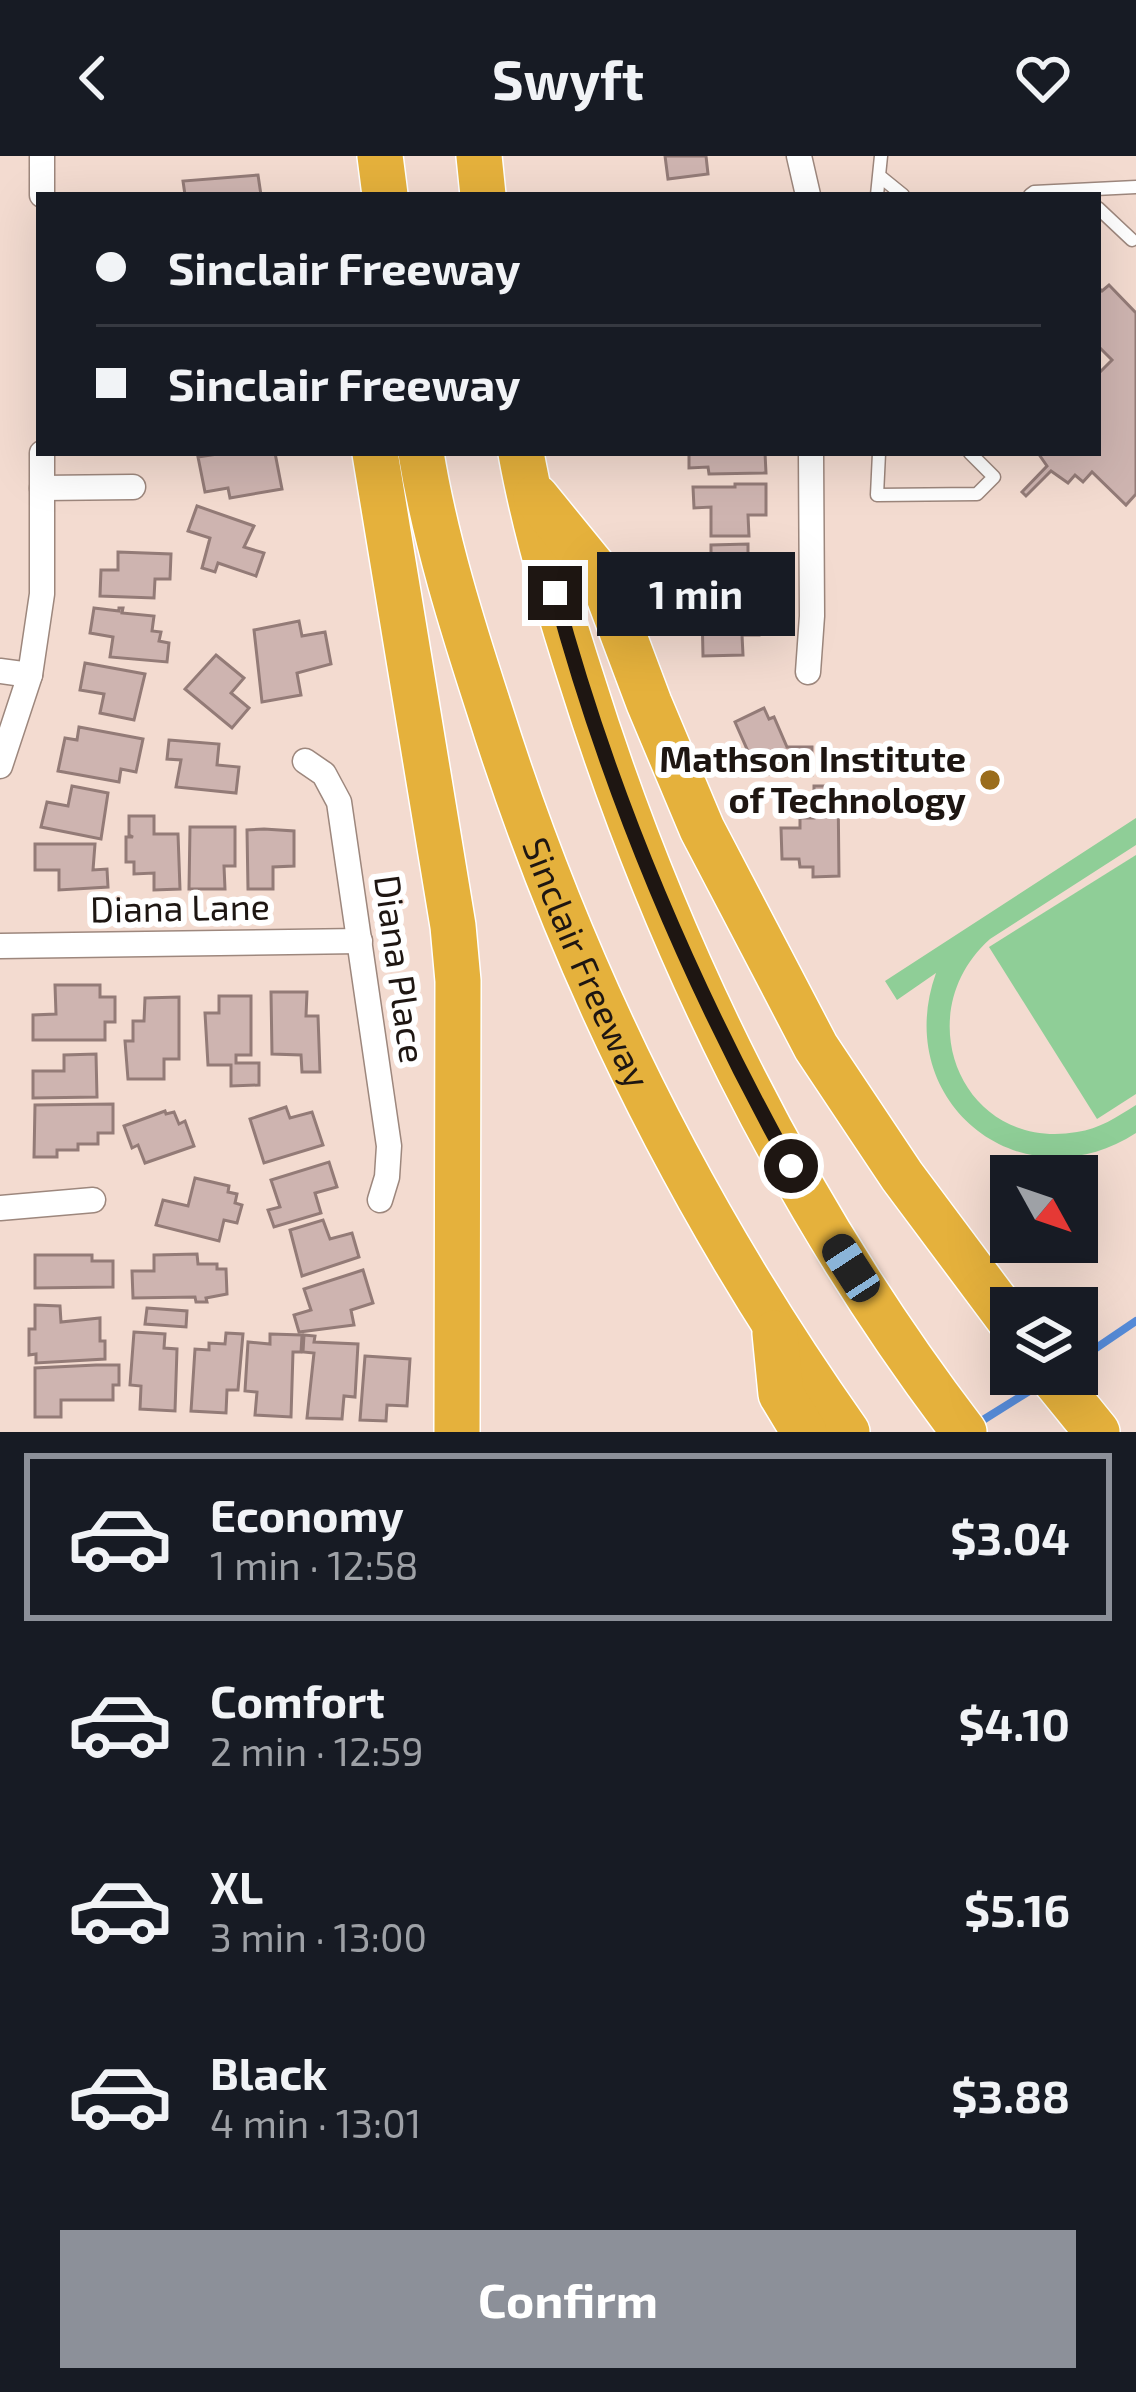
<!DOCTYPE html>
<meta charset="utf-8">
<style>
body{margin:0;font-family:"Exo 2",sans-serif;background:#20242c;color:#f1f3f6;height:100vh;display:flex;flex-direction:column;font-size:45px;white-space:nowrap}
*{box-sizing:border-box;margin:0}
p{font-size:39px;color:#9ea1a6}
.icon{flex:none;width:66px;height:66px;fill:none;stroke:currentColor;stroke-width:2;stroke-linecap:round;stroke-linejoin:round}
.map{position:relative;height:1276px;overflow:hidden}
.side{display:flex;flex-direction:column;background:#171b24;flex:1}
.side>*{flex:none}
.top-card{position:absolute;left:36px;top:36px;width:1065px;height:264px;border-radius:0px;box-shadow:0 12px 48px #0002;display:grid;align-content:center;height:264px;padding:0 60px;background:#171b24}
.needle{width:78px;rotate:130deg}
.tools{position:absolute;left:990px;top:999px;display:grid;gap:24px}
.tools a{display:grid;place-items:center;width:108px;height:108px;border-radius:0px;background:#171b24;box-shadow:0 12px 48px #0002;font-size:60px}
.end{position:absolute;width:54px;height:54px;margin:-27px;border:15px solid #1e1612;background:#fff;box-shadow:0 0 0 6px #fff}
.from{border-radius:50%}
.bubble{position:absolute;height:84px;border-radius:0px;background:#171b24;box-shadow:0 12px 48px #0002;font-size:39px;font-weight:700;line-height:84px;text-align:center}
.car{position:absolute;width:36px;height:72px;margin:-36px -18px;border-radius:15px;box-shadow:0 0 9px 3px #0007;background:linear-gradient(#222 24%,#8ab4d8 0 40%,#222 0 76%,#8ab4d8 0 86%,#222 0)}
.top-card b{display:flex;align-items:center;gap:42px;height:114px;font-size:45px}
.top-card b+b{border-top:3px solid #363941}
.top-card i{width:30px;height:30px;background:#f1f3f6}
ul{padding:21px 0 0;list-style:none}
li{display:flex;align-items:center;gap:36px;height:168px;margin:0 24px 18px;padding:0 36px;border:6px solid transparent;border-radius:0px}
li div{flex:1}
li b{display:block;font-size:45px}
li em{font-style:normal;font-weight:700}
li.current{border-color:#8c9099}
li>.icon{width:108px;height:108px;stroke-width:1.5}
.primary-button{display:flex;gap:24px;margin-top:auto;padding:24px 60px}
.primary-button a{flex:1;height:138px;border-radius:0px;background:#8c9099;color:#fff;font-size:48px;font-weight:700;line-height:138px;text-align:center}
header{display:flex;justify-content:space-between;align-items:center;height:156px;padding:0 60px;background:#171b24;font-size:54px;font-weight:700}
.map>svg:first-child{display:block}
.green{fill:#8fce97}
.lines{fill:none;stroke-linecap:round;stroke-linejoin:round}
.stream{stroke:#568bd8;stroke-width:8}
.building{fill:#ceb4b0;stroke:#937b77;stroke-width:3}
.lane-casing{stroke:#9d877d;stroke-width:15}
.street-casing{stroke:#9d877d;stroke-width:27}
.highway-casing{stroke:#fff;stroke-width:48}
.lane{stroke:#fff;stroke-width:12}
.street{stroke:#fff;stroke-width:24}
.highway{stroke:#e5b13c;stroke-width:45}
.route{stroke:#1e1612;stroke-width:15}
.poi-dot{fill:#9a6d1c;stroke:#fff;stroke-width:4.5}
.labels{text-anchor:middle;stroke-width:12;stroke-linejoin:round;paint-order:stroke}
.poi-label{font-size:36px;font-weight:bold;fill:#1e1612;stroke:#fff;text-anchor:end}
.street-label{font-size:36px;fill:#1e1612;stroke:#fff}
</style>
<header><svg class="icon" aria-label="back" viewBox="0 0 24 24"><path d="M15 5l-7 7 7 7"/></svg>Swyft<svg class="icon" aria-label="heart" viewBox="0 0 24 24"><path d="M12 20l-8-8c-3-5 5-10 8-4 3-6 11-1 8 4z"/></svg></header>
<div class="map">
<svg width="1136" height="1276" viewBox="0 0 1136 1276">
<rect width="100%" height="100%" fill="#f3dbd0"/>
<!-- green -->
<g class="green">
<path d="M 1136,662 L 1136,689 L 990,783 C 906,858 962,996 1077,976 C 1099,973 1117,961 1136,949 L 1136,977 C 1021,1051 890,946 936,817 L 897,844 L 885,825 Z"/>
<path d="M 1136,699 L 1136,938 L 1097,963 L 989,791 Z"/>
</g>
<g class="lines">
<!-- stream -->
<g class="stream">
<path d="M 1077,1205 L 1136,1165"/>
<path d="M 975,1269 L 1039,1229"/>
</g>
</g>
<!-- building -->
<g class="building">
<path d="M 665,0 L 706,0 L 708,18 L 668,23 Z"/>
<path d="M 258,19 L 261,39 L 185,39 L 183,25 Z"/>
<path d="M 1109,129 L 1136,157 L 1136,338 L 1126,349 L 1092,316 L 1083,326 L 1075,319 L 1068,327 L 1051,315 L 1026,340 L 1022,336 L 1047,310 L 1038,297 L 1098,297 L 1098,218 L 1112,204 L 1098,190 L 1098,131 L 1102,135 Z"/>
<path d="M 224,297 L 275,297 L 282,333 L 230,342 L 228,332 L 205,336 L 198,301 Z"/>
<path d="M 689,297 L 765,297 L 766,317 L 709,318 L 708,311 L 689,312 Z"/>
<path d="M 735,328 L 766,328 L 766,359 L 748,359 L 749,380 L 711,380 L 711,351 L 694,352 L 693,331 L 735,331 Z"/>
<path d="M 197,350 L 254,370 L 244,391 L 264,397 L 256,420 L 218,407 L 215,416 L 202,412 L 210,382 L 188,375 Z"/>
<path d="M 748,388 L 748,413 L 767,413 L 767,437 L 711,437 L 711,389 Z"/>
<path d="M 118,396 L 171,398 L 170,423 L 155,423 L 154,442 L 100,440 L 101,414 L 118,414 Z"/>
<path d="M 94,452 L 119,455 L 119,452 L 123,452 L 122,457 L 154,460 L 152,475 L 161,476 L 159,485 L 169,487 L 167,506 L 110,501 L 113,481 L 90,477 Z"/>
<path d="M 759,453 L 759,479 L 742,479 L 743,499 L 703,500 L 702,454 Z"/>
<path d="M 299,465 L 302,480 L 325,476 L 331,508 L 297,517 L 301,539 L 262,546 L 254,474 Z"/>
<path d="M 216,499 L 244,522 L 231,537 L 249,552 L 232,572 L 185,533 Z"/>
<path d="M 85,507 L 145,518 L 134,564 L 100,557 L 104,538 L 80,534 Z"/>
<path d="M 764,552 L 769,563 L 774,561 L 787,591 L 812,591 L 812,619 L 758,618 L 735,566 Z"/>
<path d="M 79,571 L 143,583 L 136,616 L 121,613 L 119,626 L 58,615 L 65,582 L 77,584 Z"/>
<path d="M 169,584 L 219,588 L 217,609 L 239,611 L 236,637 L 176,631 L 181,604 L 167,603 Z"/>
<path d="M 72,630 L 108,637 L 101,683 L 41,671 L 47,646 L 68,650 Z"/>
<path d="M 814,630 L 838,630 L 839,720 L 813,721 L 813,711 L 800,711 L 799,703 L 782,703 L 781,672 L 800,672 L 800,662 L 814,662 Z"/>
<path d="M 129,660 L 154,660 L 154,678 L 178,678 L 180,733 L 154,734 L 154,717 L 134,718 L 134,706 L 126,706 L 126,681 L 133,681 L 129,679 Z"/>
<path d="M 190,671 L 235,671 L 235,710 L 224,710 L 225,733 L 189,733 Z"/>
<path d="M 264,673 L 294,675 L 294,710 L 273,711 L 273,733 L 248,733 L 247,674 Z"/>
<path d="M 35,688 L 95,688 L 93,714 L 107,713 L 108,731 L 59,734 L 59,714 L 35,714 Z"/>
<path d="M 55,829 L 100,829 L 100,841 L 115,841 L 115,866 L 105,866 L 105,884 L 33,884 L 33,859 L 56,858 Z"/>
<path d="M 271,836 L 307,836 L 306,860 L 318,860 L 320,916 L 302,916 L 301,899 L 272,898 Z"/>
<path d="M 219,840 L 251,840 L 251,899 L 236,899 L 236,907 L 259,907 L 259,929 L 231,930 L 231,909 L 208,909 L 205,857 L 219,857 Z"/>
<path d="M 179,841 L 179,903 L 164,903 L 164,923 L 128,923 L 125,885 L 133,885 L 133,865 L 144,865 L 145,842 Z"/>
<path d="M 96,898 L 97,941 L 33,942 L 33,915 L 64,915 L 64,899 Z"/>
<path d="M 113,948 L 113,977 L 98,977 L 98,988 L 78,988 L 78,994 L 57,994 L 57,1001 L 34,1001 L 35,949 Z"/>
<path d="M 286,951 L 290,962 L 312,956 L 323,989 L 264,1007 L 250,963 Z"/>
<path d="M 165,955 L 166,958 L 174,956 L 179,968 L 185,965 L 194,990 L 145,1007 L 138,989 L 132,992 L 124,970 Z"/>
<path d="M 329,1006 L 337,1031 L 315,1037 L 321,1057 L 274,1071 L 268,1054 L 280,1051 L 271,1024 Z"/>
<path d="M 195,1022 L 229,1030 L 228,1036 L 237,1038 L 235,1047 L 242,1049 L 237,1067 L 224,1064 L 219,1085 L 156,1069 L 163,1044 L 188,1050 Z"/>
<path d="M 323,1064 L 330,1083 L 352,1077 L 359,1101 L 302,1120 L 290,1074 Z"/>
<path d="M 197,1098 L 198,1108 L 217,1108 L 217,1113 L 226,1113 L 227,1138 L 206,1142 L 207,1146 L 196,1146 L 195,1141 L 133,1142 L 132,1115 L 154,1115 L 154,1099 Z"/>
<path d="M 35,1099 L 92,1099 L 92,1105 L 113,1105 L 113,1131 L 35,1132 Z"/>
<path d="M 363,1114 L 373,1147 L 351,1154 L 354,1169 L 299,1176 L 294,1159 L 311,1154 L 304,1133 Z"/>
<path d="M 35,1149 L 60,1150 L 61,1166 L 100,1162 L 100,1185 L 105,1185 L 105,1203 L 36,1207 L 36,1198 L 29,1199 L 29,1173 L 35,1173 Z"/>
<path d="M 147,1152 L 187,1155 L 186,1171 L 145,1168 Z"/>
<path d="M 134,1176 L 165,1178 L 164,1192 L 177,1193 L 175,1255 L 140,1253 L 141,1230 L 130,1229 Z"/>
<path d="M 226,1177 L 243,1178 L 238,1234 L 227,1234 L 226,1257 L 191,1255 L 195,1193 L 209,1194 L 209,1187 L 225,1188 Z"/>
<path d="M 270,1178 L 302,1179 L 301,1196 L 293,1196 L 291,1261 L 255,1259 L 257,1236 L 245,1235 L 248,1186 L 270,1188 Z"/>
<path d="M 304,1179 L 315,1180 L 314,1186 L 358,1188 L 355,1241 L 344,1240 L 342,1263 L 307,1262 L 314,1197 L 303,1196 Z"/>
<path d="M 365,1200 L 410,1203 L 407,1250 L 387,1249 L 386,1265 L 360,1264 Z"/>
<path d="M 96,1209 L 119,1209 L 119,1229 L 113,1229 L 113,1244 L 61,1244 L 61,1261 L 35,1261 L 35,1212 Z"/>
</g>
<g class="lines">
<defs>
<g id="lane">
<path d="M 882,22 L 903,39"/>
<path d="M 877,39 L 881,0"/>
<path d="M 1030,39 L 1034,36 L 1136,31"/>
<path d="M 1098,52 L 1132,84"/>
<path d="M 879,297 L 877,339 L 977,338 L 994,321 L 970,297"/>
</g>
<g id="street">
<path d="M 42,0 L 42,39"/>
<path d="M 799,0 L 808,39"/>
<path d="M 42,332 L 133,331"/>
<path d="M 0,515 L 30,519"/>
<path d="M 808,516 L 812,460 L 811,297"/>
<path d="M 305,605 L 324,618 L 339,646 L 389,990 L 387,1021 L 380,1044"/>
<path d="M 0,610 L 30,519 L 42,438 L 42,297"/>
<path d="M 0,790 L 360,785"/>
<path d="M 0,1052 L 93,1044"/>
</g>
<g id="highway">
<path d="M 380,0 L 385,39"/>
<path d="M 479,0 L 483,39"/>
<path d="M 375,297 L 453,770 L 458,825 L 457,1276"/>
<path id="s1" d="M 421,297 C 435,383 462,469 489,552 C 571,814 689,1052 847,1276"/>
<path d="M 521,297 C 535,374 558,451 582,525 C 666,793 793,1052 964,1276"/>
<path d="M 536,341 L 602,422 L 649,547 L 702,673 L 816,891 L 902,1020 L 1011,1166"/>
<path d="M 775,1177 L 781,1238 L 804,1276"/>
<path d="M 1050,1218 L 1097,1276"/>
</g>
</defs>
<!-- lane casing -->
<use href="#lane" class="lane-casing"/>
<!-- street casing -->
<use href="#street" class="street-casing"/>
<!-- highway casing -->
<use href="#highway" class="highway-casing"/>
<!-- lane -->
<use href="#lane" class="lane"/>
<!-- street -->
<use href="#street" class="street"/>
<!-- highway -->
<use href="#highway" class="highway"/>
</g>
<g class="lines">
<!-- route -->
<path class="route" d="M 555,437 C 609,638 690,828 791,1010"/>
</g>
<!-- markers -->
<circle class="poi-dot" cx="990" cy="624" r="12"/>
<g class="labels">
<!-- poi labels -->
<g class="poi-label">
<text x="966" y="616">Mathson Institute<tspan x="966" dy="41">of Technology</tspan></text>
</g>
<!-- street labels -->
<g class="street-label">
<text transform="translate(180 752) rotate(-1)" y="13">Diana Lane</text>
<text dy="13" stroke="none"><textPath href="#s1" startOffset="537">Sinclair Freeway</textPath></text>
<text transform="translate(400 813) rotate(82)" y="13">Diana Place</text>
</g>
</g>
</svg>
<div class="tools">
<a><svg class="needle" viewBox="-14 -14 28 28"><path d="M0-13l5 13h-10z" fill="#e53935"/><path d="M0 13l5-13h-10z" fill="#9ea1a6"/></svg></a>
<a><svg class="icon" aria-label="layers" viewBox="0 0 24 24"><path d="M12 4l9 5-9 5-9-5zM3 14l9 5 9-5"/></svg></a>
</div>
<i class="end from" style="left:791px;top:1010px"></i>
<i class="end" style="left:555px;top:437px"></i>
<div class="bubble" style="left:597px;top:396px;width:198px">1 min</div>
<i class="car" style="left:851px;top:1112px;rotate:327deg"></i>
<div class="top-card">
<b><i class="from"></i>Sinclair Freeway</b>
<b><i></i>Sinclair Freeway</b>
</div>
</div>
<section class="side">
<ul>
<li class="current"><svg class="icon" aria-label="car" viewBox="0 0 24 24"><path d="M5 17H2v-5l4-1 3-4h7l3 4 3 1v5h-3M9 17h6M6 11h13"/><circle cx="7" cy="17" r="2"/><circle cx="17" cy="17" r="2"/></svg><div><b>Economy</b><p>1 min · 12:58</p></div><em>$3.04</em></li>
<li><svg class="icon" aria-label="car" viewBox="0 0 24 24"><path d="M5 17H2v-5l4-1 3-4h7l3 4 3 1v5h-3M9 17h6M6 11h13"/><circle cx="7" cy="17" r="2"/><circle cx="17" cy="17" r="2"/></svg><div><b>Comfort</b><p>2 min · 12:59</p></div><em>$4.10</em></li>
<li><svg class="icon" aria-label="car" viewBox="0 0 24 24"><path d="M5 17H2v-5l4-1 3-4h7l3 4 3 1v5h-3M9 17h6M6 11h13"/><circle cx="7" cy="17" r="2"/><circle cx="17" cy="17" r="2"/></svg><div><b>XL</b><p>3 min · 13:00</p></div><em>$5.16</em></li>
<li><svg class="icon" aria-label="car" viewBox="0 0 24 24"><path d="M5 17H2v-5l4-1 3-4h7l3 4 3 1v5h-3M9 17h6M6 11h13"/><circle cx="7" cy="17" r="2"/><circle cx="17" cy="17" r="2"/></svg><div><b>Black</b><p>4 min · 13:01</p></div><em>$3.88</em></li>
</ul>
<div class="primary-button"><a>Confirm</a></div>
</section>
